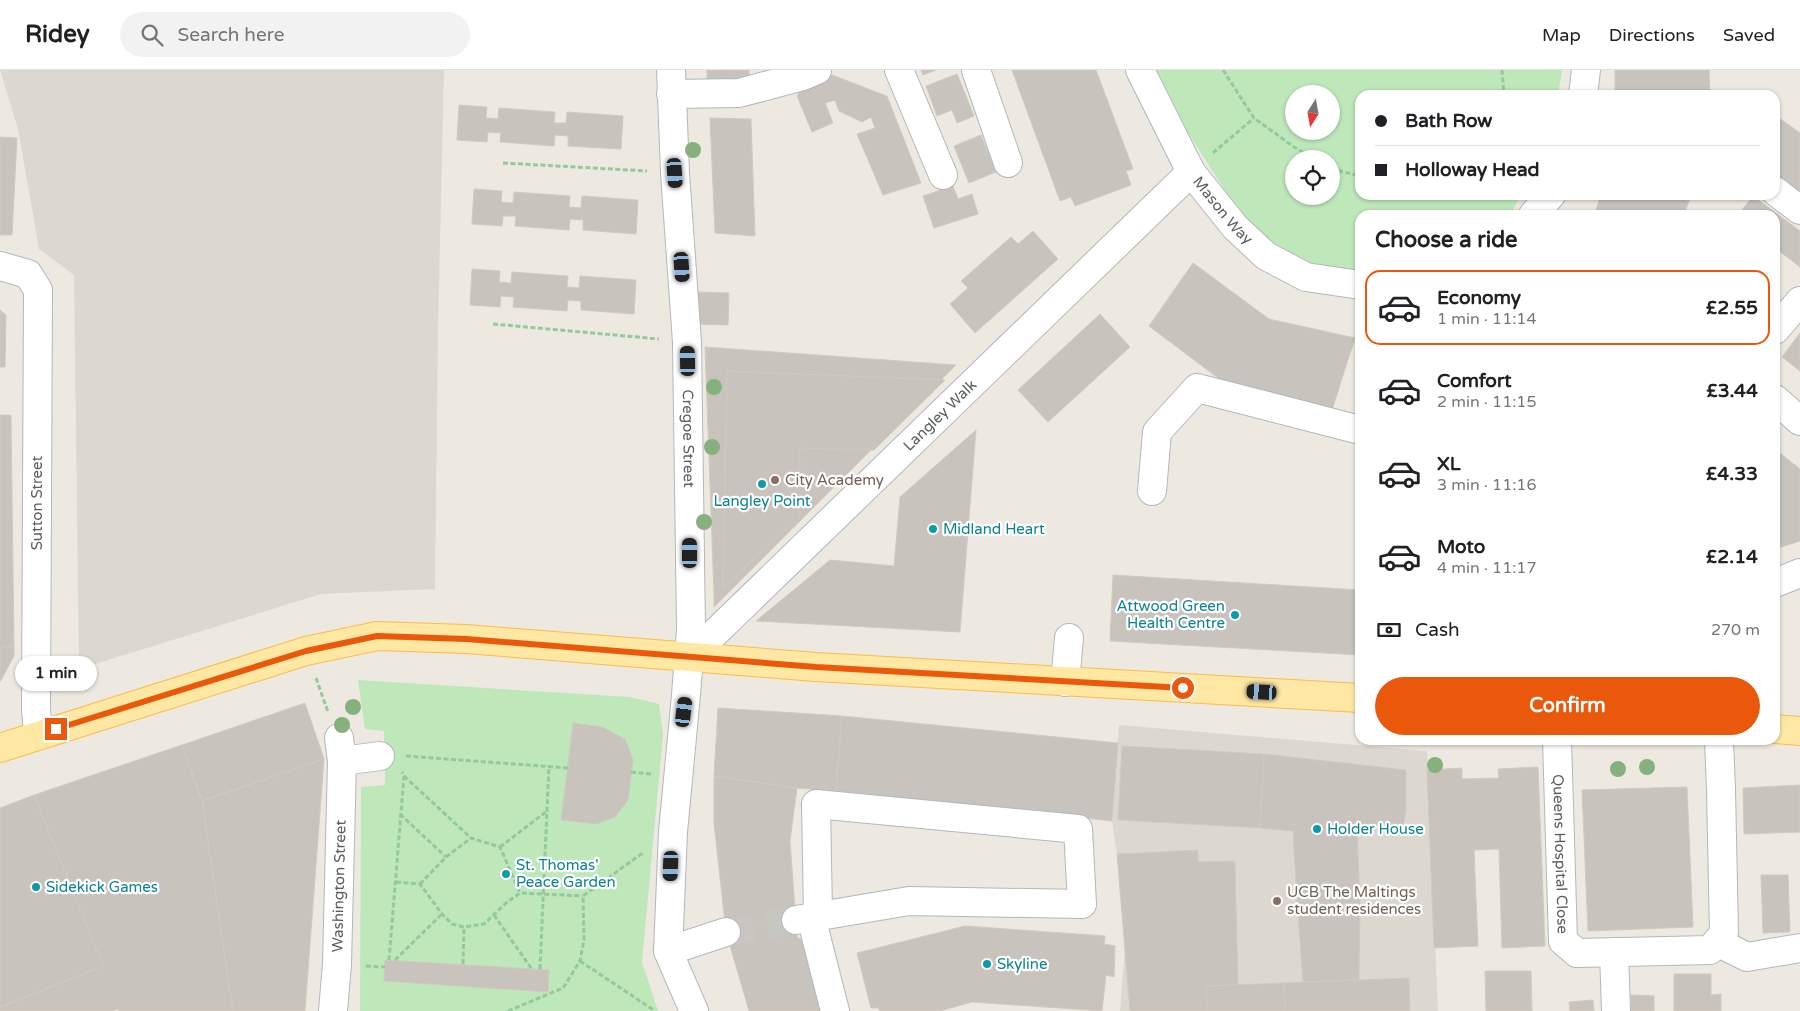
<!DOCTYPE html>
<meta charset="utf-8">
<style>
body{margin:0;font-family:"Varela Round",sans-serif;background:#f2f2f2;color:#202124;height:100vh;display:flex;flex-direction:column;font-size:19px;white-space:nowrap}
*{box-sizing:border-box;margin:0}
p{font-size:16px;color:#757577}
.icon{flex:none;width:28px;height:28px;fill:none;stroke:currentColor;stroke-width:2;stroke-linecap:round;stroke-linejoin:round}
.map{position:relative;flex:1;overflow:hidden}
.side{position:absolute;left:1355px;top:140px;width:425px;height:535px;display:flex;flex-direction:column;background:#fff;border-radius:15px;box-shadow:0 1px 4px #0004}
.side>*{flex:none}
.banner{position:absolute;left:1355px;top:20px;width:425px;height:110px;border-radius:15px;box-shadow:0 1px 4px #0004;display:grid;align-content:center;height:110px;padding:0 20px;background:#fff}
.needle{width:32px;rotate:191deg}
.tools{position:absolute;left:1285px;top:15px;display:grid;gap:10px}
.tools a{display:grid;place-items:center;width:55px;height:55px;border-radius:50%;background:#fff;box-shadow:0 1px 4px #0004;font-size:25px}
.end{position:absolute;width:22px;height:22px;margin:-11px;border:6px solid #ea580c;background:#fff;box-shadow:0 0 0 2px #fff}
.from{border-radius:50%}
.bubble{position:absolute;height:35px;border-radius:18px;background:#fff;box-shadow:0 1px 4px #0004;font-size:16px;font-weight:700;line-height:35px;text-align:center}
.car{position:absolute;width:15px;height:30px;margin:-15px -8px;border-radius:6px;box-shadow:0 0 4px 1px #0007;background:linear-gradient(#222 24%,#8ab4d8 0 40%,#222 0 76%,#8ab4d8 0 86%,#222 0)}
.banner b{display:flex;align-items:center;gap:18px;height:48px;font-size:19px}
.banner b+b{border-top:1px solid #e0e0e0}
.banner i{width:12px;height:12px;background:#202124}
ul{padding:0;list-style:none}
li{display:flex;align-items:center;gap:15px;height:75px;margin:0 10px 8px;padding:0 10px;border:2px solid transparent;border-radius:15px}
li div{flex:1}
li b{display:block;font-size:19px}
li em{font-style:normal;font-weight:700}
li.on{border-color:#ea580c}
li>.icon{width:45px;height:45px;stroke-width:1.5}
h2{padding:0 20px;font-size:22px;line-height:60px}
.pay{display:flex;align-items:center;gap:12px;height:55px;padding:0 20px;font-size:19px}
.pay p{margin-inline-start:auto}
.primary-button{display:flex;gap:10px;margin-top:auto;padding:10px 20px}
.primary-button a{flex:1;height:58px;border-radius:30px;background:#ea580c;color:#fff;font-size:20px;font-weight:700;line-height:58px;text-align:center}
header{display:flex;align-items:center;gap:30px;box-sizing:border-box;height:70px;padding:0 25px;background:#fff;border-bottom:1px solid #e0e0e0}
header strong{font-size:24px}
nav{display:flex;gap:28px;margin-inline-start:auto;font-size:18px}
.search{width:350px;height:45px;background:#f2f2f2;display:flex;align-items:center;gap:12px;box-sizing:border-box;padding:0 18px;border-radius:28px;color:#757577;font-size:19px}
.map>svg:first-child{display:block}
.education{fill:#ddd8cf}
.green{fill:#bee7ba;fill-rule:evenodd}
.building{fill:#c8c3bd;stroke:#d2cabe}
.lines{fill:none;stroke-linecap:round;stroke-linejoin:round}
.minor-tunnel{stroke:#c8c6c0;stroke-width:28;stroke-dasharray:28 14;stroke-linecap:butt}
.minor-casing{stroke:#b3b7bc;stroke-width:30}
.major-casing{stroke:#fbbb4b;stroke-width:30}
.path{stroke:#93c99d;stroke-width:3;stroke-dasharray:5 2.5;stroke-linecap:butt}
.minor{stroke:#fff;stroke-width:28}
.major{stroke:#ffe8a3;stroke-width:28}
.tree{fill:#86b17e}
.route{stroke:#ea580c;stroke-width:6}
.education-dot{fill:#8d6e63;stroke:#fff;stroke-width:2}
.culture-dot{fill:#0f9aa8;stroke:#fff;stroke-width:2}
.labels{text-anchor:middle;stroke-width:4.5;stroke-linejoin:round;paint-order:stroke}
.street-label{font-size:15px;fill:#595e62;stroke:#fff}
.education-label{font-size:15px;fill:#785e54;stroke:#fff;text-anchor:start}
.culture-label{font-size:15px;fill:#0d838f;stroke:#fff;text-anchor:start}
</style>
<header>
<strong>Ridey</strong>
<div class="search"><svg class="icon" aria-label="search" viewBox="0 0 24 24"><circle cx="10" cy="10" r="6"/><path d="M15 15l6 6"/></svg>Search here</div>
<nav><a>Map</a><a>Directions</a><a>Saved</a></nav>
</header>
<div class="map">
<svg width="1800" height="941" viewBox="0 0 1800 941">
<rect width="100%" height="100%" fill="#ede9e0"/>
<!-- education -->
<g class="education">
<path d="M 0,0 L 444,0 L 438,259 L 435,519 L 321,524 L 79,599 L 74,205 L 39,179 L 18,59 Z"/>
<path d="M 1119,655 L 1427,681 L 1438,941 L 1120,941 L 1125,878 L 1117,784 L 1112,751 Z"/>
</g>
<!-- green -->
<g class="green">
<path d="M 1155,0 L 1562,0 L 1562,1 L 1558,25 L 1360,25 L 1360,125 L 1521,125 L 1513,140 L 1508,145 L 1360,145 L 1359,202 L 1312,194 L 1269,171 L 1235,136 L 1185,58 ZM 1294,24 L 1331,24 L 1331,61 L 1294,61 ZM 1294,89 L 1331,89 L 1331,126 L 1294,126 Z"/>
<path d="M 358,610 L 630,627 L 659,634 L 663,665 L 642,892 L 658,941 L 360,941 L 361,717 L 385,715 L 384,661 L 365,659 Z"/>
</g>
<!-- building -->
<g class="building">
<rect x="707" y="0" width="42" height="14"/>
<path d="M 921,0 L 936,0 L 923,5 Z"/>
<path d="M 1012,0 L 1096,0 L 1133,99 L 1126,101 L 1131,115 L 1075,136 L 1071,127 L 1060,131 Z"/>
<path d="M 1615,0 L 1709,0 L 1710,25 L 1615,25 Z"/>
<path d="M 957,4 L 974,46 L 957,53 L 952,40 L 937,46 L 926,16 Z"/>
<path d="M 832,5 L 887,26 L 921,113 L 883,125 L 857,64 L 875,58 L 871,47 L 862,52 L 839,41 L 835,30 L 825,33 L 833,53 L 812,62 L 797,26 L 801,19 Z"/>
<path d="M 459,35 L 487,37 L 486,48 L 498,49 L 499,38 L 555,42 L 554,53 L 566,53 L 567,42 L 623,46 L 621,79 L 568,76 L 568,66 L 555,65 L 554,76 L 500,72 L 501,63 L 488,62 L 487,72 L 457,70 Z"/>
<path d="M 1775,45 L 1800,63 L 1800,123 L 1775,103 Z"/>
<path d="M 710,48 L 751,49 L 755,166 L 715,163 Z"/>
<path d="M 981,65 L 996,102 L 969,113 L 954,76 Z"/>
<path d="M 0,67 L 17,68 L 12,165 L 0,165 Z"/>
<path d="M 953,116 L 958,129 L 972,124 L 978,144 L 934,158 L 923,126 Z"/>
<path d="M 474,119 L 502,121 L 501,132 L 513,133 L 514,122 L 570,126 L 569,137 L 581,138 L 582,126 L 638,130 L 636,164 L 583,160 L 583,150 L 570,149 L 569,160 L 515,156 L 516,146 L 503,146 L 502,156 L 472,154 Z"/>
<path d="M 1591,125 L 1691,125 L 1684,145 L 1603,145 L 1595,143 L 1599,131 Z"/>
<path d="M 1753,126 L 1800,161 L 1800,197 L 1775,178 L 1775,145 L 1738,145 Z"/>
<path d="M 1033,161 L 1058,189 L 975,263 L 950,234 L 968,218 L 961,211 L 1011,167 L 1018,174 Z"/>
<path d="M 1193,193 L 1269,249 L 1355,268 L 1330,346 L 1238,323 L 1149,256 Z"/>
<path d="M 472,199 L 500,201 L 499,212 L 511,213 L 512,202 L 568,206 L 567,217 L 579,218 L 580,206 L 636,210 L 634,244 L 581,240 L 581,231 L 568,230 L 567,241 L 513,237 L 514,227 L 501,226 L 500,237 L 470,235 Z"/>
<path d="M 697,222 L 729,223 L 728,255 L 696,254 Z"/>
<path d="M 0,240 L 6,245 L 5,297 L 0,297 Z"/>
<path d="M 1100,244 L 1130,277 L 1048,352 L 1018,320 Z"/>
<path d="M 1800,263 L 1800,301 L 1782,287 Z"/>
<path d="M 705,277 L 956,295 L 714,537 L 714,525 Z"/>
<path d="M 727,301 L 945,310 L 874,380 L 800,378 L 799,448 L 723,517 Z"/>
<path d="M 0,345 L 11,345 L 14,577 L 0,577 Z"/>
<path d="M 976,360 L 960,562 L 756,551 L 830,490 L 894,496 L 900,427 Z"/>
<path d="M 1775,379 L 1800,399 L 1800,471 L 1775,479 Z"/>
<path d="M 1113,505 L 1360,520 L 1360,585 L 1110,571 Z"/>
<path d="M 0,577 L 14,577 L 14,586 L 0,612 Z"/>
<path d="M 305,633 L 324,689 L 202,731 L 182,675 Z"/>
<path d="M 718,638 L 842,646 L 836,721 L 797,718 L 714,706 Z"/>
<path d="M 842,646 L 1118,673 L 1112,751 L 836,721 Z"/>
<path d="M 573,653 L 602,657 L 625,669 L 633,690 L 628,730 L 615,747 L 596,754 L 561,750 Z"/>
<path d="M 182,675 L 202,731 L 233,941 L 119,941 L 118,939 L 113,941 L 0,941 L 0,937 L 103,896 L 34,725 Z"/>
<path d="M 1122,676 L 1264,684 L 1260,758 L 1118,750 Z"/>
<path d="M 1264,684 L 1406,700 L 1406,739 L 1402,763 L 1357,754 L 1360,834 L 1297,831 L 1293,761 L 1260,758 Z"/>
<path d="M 324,689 L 305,941 L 233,941 L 202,731 Z"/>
<path d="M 1538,697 L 1545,876 L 1502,878 L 1499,779 L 1474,780 L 1478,876 L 1434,878 L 1427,700 L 1462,698 L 1462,709 L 1499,708 L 1498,699 Z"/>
<path d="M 714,706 L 797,718 L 790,771 L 797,867 L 805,871 L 823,941 L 749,941 L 726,862 L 714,753 Z"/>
<path d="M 1800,715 L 1800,762 L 1744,764 L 1743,718 Z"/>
<path d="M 1687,717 L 1693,857 L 1588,861 L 1582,720 Z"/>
<path d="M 34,725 L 103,896 L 0,937 L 0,738 Z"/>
<path d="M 1198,780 L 1198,792 L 1235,791 L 1238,915 L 1206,916 L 1207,941 L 1130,941 L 1117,784 Z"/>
<path d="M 1761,805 L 1788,805 L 1790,862 L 1763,863 Z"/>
<path d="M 1297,831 L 1360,834 L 1359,910 L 1303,912 Z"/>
<path d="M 965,856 L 1105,866 L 1104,874 L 1115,876 L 1114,907 L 1106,905 L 1102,941 L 972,932 L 940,941 L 879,941 L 879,938 L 871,938 L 857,883 Z"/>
<path d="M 385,890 L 549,900 L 548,922 L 384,911 Z"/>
<path d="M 1485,901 L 1531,901 L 1532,941 L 1486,941 Z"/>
<path d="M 1674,904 L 1711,904 L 1711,925 L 1721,924 L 1721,941 L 1674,941 Z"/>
<path d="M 1409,908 L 1410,941 L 1285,941 L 1284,913 Z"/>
<path d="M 1284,913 L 1285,941 L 1207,941 L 1206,916 Z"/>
<path d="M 1631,925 L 1654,926 L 1654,941 L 1631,941 Z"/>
<path d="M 1593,930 L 1594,941 L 1570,941 L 1569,932 Z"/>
</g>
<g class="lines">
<!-- minor-tunnel -->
<path class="minor-tunnel" d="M 726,862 L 796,850"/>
<defs>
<g id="minor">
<path id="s1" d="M 671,0 L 675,103 L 687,272 L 691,559 L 686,625 L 673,762 L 668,881 L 694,941"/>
<path d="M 899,0 L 943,105"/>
<path d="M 976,0 L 1008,93"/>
<path id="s2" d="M 1140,0 L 1191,102 L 1235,157 L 1266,186 L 1306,207 L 1360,215"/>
<path d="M 671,24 L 739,23 L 803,6 L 817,0"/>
<path d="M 1583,25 L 1586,0"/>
<path d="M 1775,121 L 1800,140"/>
<path d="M 1533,145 L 1551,125"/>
<path d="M 0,196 L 28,204 L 38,220 L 36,639 L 38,664"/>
<path d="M 1775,260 L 1800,231"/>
<path d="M 1775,329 L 1800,351"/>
<path d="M 1152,421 L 1157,362 L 1197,318 L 1360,360"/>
<path d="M 1775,513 L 1800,503"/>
<path id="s3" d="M 689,588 L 1191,102"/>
<path d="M 1065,612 L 1069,568"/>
<path id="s4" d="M 1557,670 L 1563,871 L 1577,883 L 1710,880 L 1724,863 L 1721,720 L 1719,670"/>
<path d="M 342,691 L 380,686"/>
<path d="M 811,847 L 835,941"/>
<path d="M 796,850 L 909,831 L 1082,834 L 1078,759 L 816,734 L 818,845"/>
<path d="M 1717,872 L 1747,887 L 1800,878"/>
<path d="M 668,881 L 726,862"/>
<path d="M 1614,882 L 1616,941"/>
<path id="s5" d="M 333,941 L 337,894 L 342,691 L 339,668"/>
</g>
<g id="major">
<path d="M 1775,659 L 1800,661"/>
<path d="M 0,678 L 306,581 L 377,566 L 466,569 L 816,597 L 1360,628"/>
</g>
</defs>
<!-- minor casing -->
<use href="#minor" class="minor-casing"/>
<!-- major casing -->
<use href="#major" class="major-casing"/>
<!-- path -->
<g class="path">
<path d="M 1223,0 L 1254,48 L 1294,77 L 1315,89"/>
<path d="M 1502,0 L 1504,25"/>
<path d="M 1213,83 L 1254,48"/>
<path d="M 503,93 L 647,101"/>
<path d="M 1331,98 L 1336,100 L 1360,106"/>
<path d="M 493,254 L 659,269"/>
<path d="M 316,608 L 328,642"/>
<path d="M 406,686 L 568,698"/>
<path d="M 631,702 L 652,704"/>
<path d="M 404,706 L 471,768 L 500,777 L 520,823"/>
<path d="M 400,744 L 446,787"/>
<path d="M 500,777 L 547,741"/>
<path d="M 396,812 L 420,814 L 442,844 L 452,854 L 464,857 L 484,854 L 506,833 L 520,823 L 583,826"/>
<path d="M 420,814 L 446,787 L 471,768"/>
<path d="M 494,845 L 531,898"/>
<path d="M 389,890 L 404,706 L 402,702"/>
<path d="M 395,890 L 442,844"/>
<path d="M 580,891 L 655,941"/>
<path d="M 463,894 L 464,857"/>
<path d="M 366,896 L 385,897"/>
<path d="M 540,899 L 549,695"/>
<path d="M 508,941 L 563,918 L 580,891 L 584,870 L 583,826 L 644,782"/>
</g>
<!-- minor -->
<use href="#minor" class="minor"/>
<!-- major -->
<use href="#major" class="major"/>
</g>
<!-- trees -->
<g class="tree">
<circle cx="693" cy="80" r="8"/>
<circle cx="714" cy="317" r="8"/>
<circle cx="712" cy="377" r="8"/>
<circle cx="704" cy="452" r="8"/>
<circle cx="353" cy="637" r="8"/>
<circle cx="342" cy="655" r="8"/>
<circle cx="1435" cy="695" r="8"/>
<circle cx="1647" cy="697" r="8"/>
<circle cx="1618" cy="699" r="8"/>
</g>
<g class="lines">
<!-- route -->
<path class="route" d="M 56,659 L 306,581 L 377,566 L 466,569 L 816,597 L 1183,618"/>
</g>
<!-- markers -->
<g class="education-dot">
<circle cx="775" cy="410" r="5"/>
<circle cx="1277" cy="831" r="5"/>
</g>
<g class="culture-dot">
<circle cx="762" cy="414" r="5"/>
<circle cx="933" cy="459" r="5"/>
<circle cx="1235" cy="545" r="5"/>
<circle cx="1317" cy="759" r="5"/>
<circle cx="506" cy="804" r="5"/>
<circle cx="36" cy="817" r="5"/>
<circle cx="987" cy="894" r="5"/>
</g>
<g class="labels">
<!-- street labels -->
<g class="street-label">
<text dy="5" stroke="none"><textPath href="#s2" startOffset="164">Mason Way</textPath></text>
<text dy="5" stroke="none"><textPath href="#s3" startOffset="349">Langley Walk</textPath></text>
<text dy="5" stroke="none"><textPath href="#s1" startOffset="369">Cregoe Street</textPath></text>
<text transform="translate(37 433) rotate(-90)" y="5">Sutton Street</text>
<text dy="5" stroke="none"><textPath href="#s4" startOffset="114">Queens Hospital Close</textPath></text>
<text dy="5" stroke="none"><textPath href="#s5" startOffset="125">Washington Street</textPath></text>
</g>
<!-- education labels -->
<g class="education-label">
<text x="785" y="415">City Academy</text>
<text x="1287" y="827">UCB The Maltings<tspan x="1287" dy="17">student residences</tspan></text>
</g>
<!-- culture labels -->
<g class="culture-label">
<text x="762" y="436" text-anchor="middle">Langley Point</text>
<text x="943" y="464">Midland Heart</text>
<text x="1225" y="541" text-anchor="end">Attwood Green<tspan x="1225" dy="17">Health Centre</tspan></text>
<text x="1327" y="764">Holder House</text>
<text x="516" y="800">St. Thomas'<tspan x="516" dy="17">Peace Garden</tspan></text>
<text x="46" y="822">Sidekick Games</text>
<text x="997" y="899">Skyline</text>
</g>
</g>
</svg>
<div class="tools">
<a><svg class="needle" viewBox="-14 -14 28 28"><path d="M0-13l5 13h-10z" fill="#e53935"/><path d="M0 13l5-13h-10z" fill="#757577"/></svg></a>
<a><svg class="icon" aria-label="locate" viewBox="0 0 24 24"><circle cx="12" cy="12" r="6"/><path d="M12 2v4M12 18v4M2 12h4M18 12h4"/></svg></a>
</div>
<i class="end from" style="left:1183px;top:618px"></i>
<i class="end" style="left:56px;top:659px"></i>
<div class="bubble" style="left:15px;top:586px;width:82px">1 min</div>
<i class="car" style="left:675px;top:103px;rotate:176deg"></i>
<i class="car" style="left:682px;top:197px;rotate:176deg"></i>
<i class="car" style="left:688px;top:291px;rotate:359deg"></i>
<i class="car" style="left:690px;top:483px;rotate:0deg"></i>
<i class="car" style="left:1262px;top:622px;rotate:273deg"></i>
<i class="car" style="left:684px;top:642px;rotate:7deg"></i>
<i class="car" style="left:671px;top:796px;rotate:182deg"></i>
<div class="banner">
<b><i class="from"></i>Bath Row</b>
<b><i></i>Holloway Head</b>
</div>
<section class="side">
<h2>Choose a ride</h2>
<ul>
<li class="on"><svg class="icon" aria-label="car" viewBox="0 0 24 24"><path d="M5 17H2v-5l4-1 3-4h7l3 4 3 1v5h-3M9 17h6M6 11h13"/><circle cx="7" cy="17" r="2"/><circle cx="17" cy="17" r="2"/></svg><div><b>Economy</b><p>1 min · 11:14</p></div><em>£2.55</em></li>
<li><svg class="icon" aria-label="car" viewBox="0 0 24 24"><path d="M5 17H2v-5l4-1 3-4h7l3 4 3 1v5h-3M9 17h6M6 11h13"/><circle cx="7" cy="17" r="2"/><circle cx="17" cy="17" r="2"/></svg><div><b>Comfort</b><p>2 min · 11:15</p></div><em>£3.44</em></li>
<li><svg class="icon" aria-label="car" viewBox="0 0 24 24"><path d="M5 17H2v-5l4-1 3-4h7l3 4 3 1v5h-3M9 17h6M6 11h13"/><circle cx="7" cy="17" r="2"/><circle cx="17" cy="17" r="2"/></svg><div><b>XL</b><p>3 min · 11:16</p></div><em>£4.33</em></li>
<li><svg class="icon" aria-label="car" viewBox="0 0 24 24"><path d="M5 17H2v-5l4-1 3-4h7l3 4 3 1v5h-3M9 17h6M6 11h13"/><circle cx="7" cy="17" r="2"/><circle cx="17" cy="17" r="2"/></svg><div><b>Moto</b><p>4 min · 11:17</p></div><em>£2.14</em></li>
</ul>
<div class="pay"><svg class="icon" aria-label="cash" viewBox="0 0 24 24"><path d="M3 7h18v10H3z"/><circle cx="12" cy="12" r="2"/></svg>Cash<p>270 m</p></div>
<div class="primary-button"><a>Confirm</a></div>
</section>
</div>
